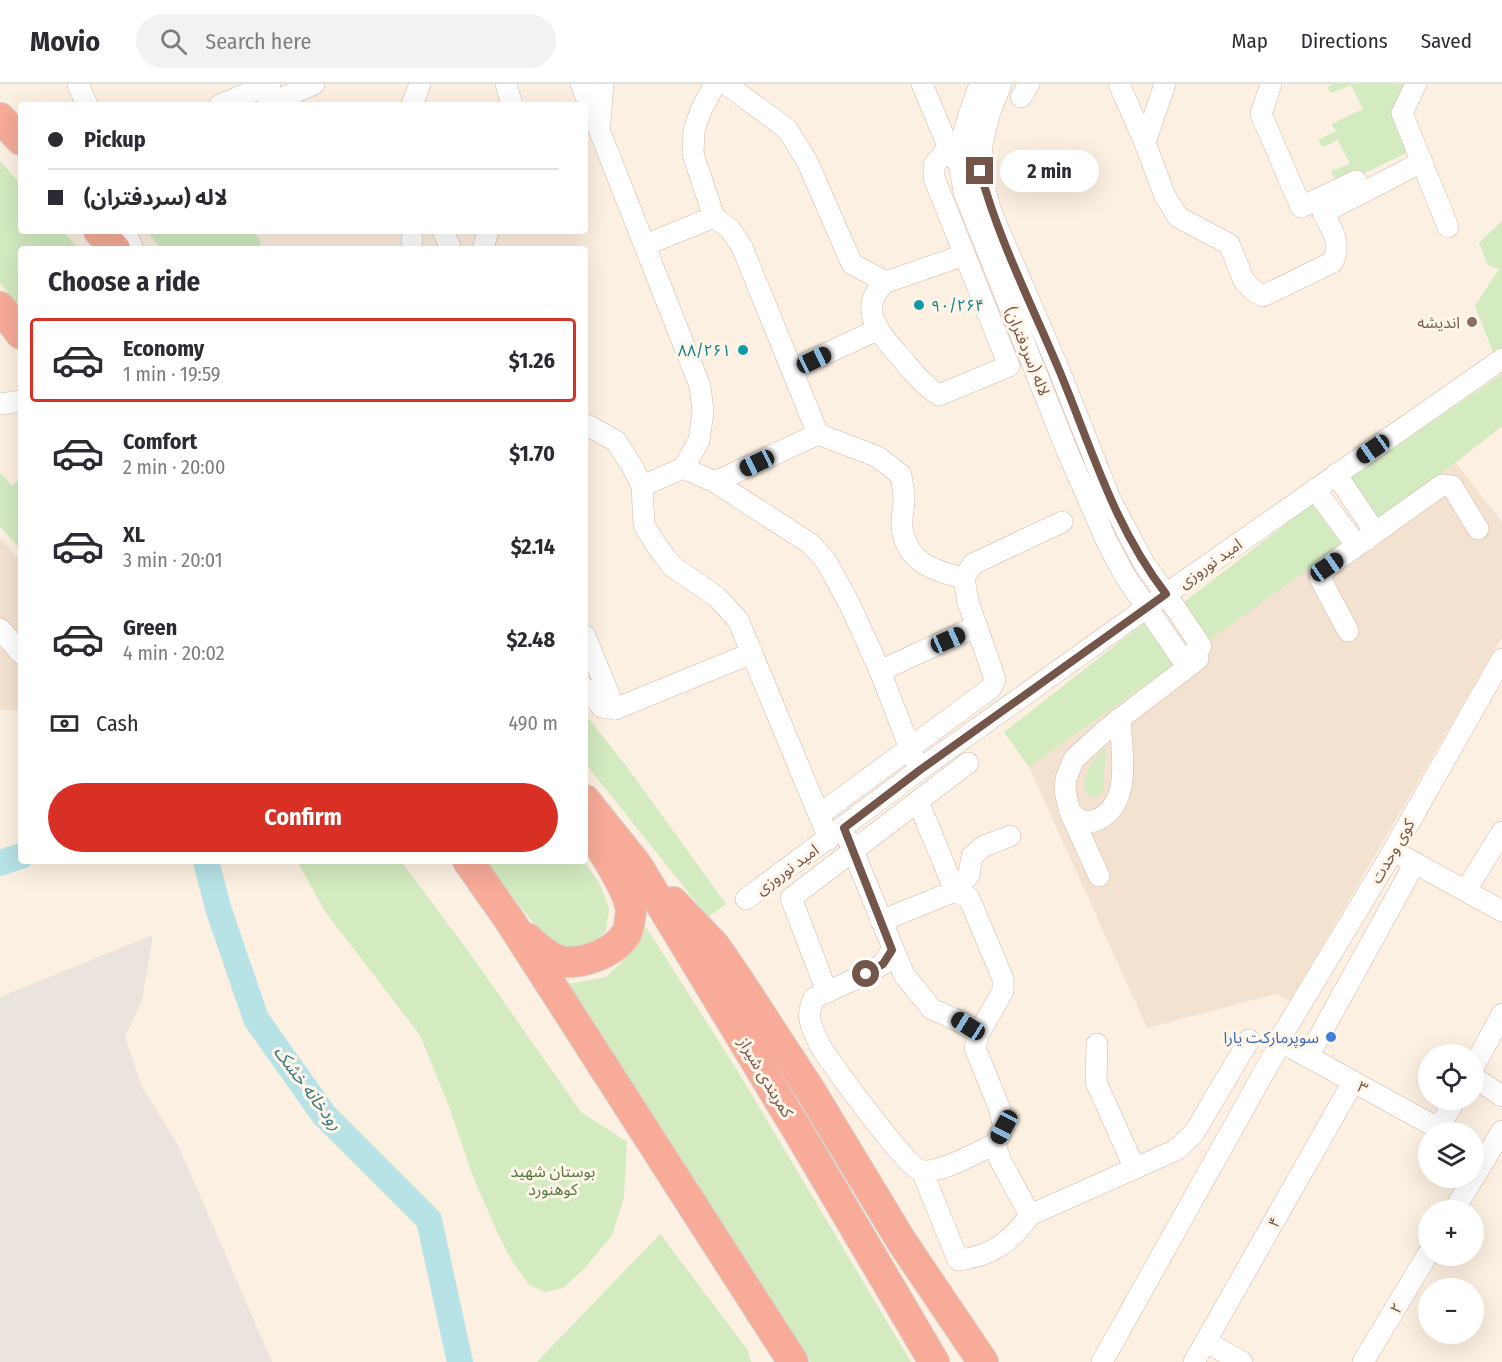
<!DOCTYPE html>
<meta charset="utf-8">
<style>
body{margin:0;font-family:"Fira Sans Condensed","Noto Sans Arabic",sans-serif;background:#f2f2f3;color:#2b2b33;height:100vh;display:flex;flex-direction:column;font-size:22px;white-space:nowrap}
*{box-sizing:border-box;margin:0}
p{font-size:20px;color:#7c7c81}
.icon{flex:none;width:33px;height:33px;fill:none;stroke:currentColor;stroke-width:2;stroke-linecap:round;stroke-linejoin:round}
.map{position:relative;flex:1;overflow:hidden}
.sheet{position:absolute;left:18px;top:162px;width:570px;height:618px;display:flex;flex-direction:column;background:#fff;border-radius:6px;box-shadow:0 6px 24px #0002}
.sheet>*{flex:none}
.guide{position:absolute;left:18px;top:18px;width:570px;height:132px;border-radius:6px;box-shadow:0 6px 24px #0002;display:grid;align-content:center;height:132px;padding:0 30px;background:#fff}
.fabs{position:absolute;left:1418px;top:960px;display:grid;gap:12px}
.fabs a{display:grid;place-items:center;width:66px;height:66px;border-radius:50%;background:#fff;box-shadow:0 6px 24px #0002;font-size:30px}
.end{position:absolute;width:27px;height:27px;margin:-14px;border:8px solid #745549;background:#fff;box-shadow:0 0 0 3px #fff}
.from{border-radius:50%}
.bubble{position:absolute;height:42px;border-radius:21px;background:#fff;box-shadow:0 6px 24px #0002;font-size:20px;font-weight:700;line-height:42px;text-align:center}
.car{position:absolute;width:18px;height:36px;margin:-18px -9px;border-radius:8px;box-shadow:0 0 4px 2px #0007;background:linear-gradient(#222 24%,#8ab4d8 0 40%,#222 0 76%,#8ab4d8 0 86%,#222 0)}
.guide b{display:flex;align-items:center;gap:21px;height:57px;font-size:22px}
.guide b+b{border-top:2px solid #e1e1e2}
.guide i{width:15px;height:15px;background:#2b2b33}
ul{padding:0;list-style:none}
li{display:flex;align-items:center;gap:18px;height:84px;margin:0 12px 9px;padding:0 18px;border:3px solid transparent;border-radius:6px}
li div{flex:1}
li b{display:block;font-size:22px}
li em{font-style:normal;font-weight:700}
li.selected{border-color:#d93025}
li>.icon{width:54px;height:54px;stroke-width:1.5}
h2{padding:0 30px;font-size:27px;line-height:72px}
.pay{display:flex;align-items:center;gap:15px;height:66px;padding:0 30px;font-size:22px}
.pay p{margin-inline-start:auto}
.cta{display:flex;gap:12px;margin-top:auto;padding:12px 30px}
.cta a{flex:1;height:69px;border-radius:36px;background:#d93025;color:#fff;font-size:24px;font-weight:700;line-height:69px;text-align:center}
header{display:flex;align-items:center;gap:36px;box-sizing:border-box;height:84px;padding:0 30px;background:#fff;border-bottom:2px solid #e1e1e2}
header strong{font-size:28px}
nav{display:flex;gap:33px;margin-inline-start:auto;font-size:21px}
.search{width:420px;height:54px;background:#f2f2f3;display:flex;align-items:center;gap:15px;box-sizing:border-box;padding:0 21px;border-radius:33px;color:#7c7c81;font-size:22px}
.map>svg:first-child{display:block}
.residential{fill:#f4e2d1}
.industrial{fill:#ebe3dd}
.green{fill:#d4eac1}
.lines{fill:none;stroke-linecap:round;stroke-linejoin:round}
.river{stroke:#b7e2e6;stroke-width:26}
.minor-casing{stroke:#cfb9ac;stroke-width:22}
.highway-casing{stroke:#d8cfcc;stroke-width:32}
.minor{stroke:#fff;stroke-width:21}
.highway{stroke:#f7ab98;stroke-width:30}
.route{stroke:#745549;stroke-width:8}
.culture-dot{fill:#0f9aa8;stroke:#fff5e8;stroke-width:2}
.education-dot{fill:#8d6e63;stroke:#fff5e8;stroke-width:2}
.shop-dot{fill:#3f7fe0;stroke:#fff5e8;stroke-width:2}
.labels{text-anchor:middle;stroke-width:6;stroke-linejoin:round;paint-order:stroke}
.culture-label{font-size:16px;fill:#0d838f;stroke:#fff5e8;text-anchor:start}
.education-label{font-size:16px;fill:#785e54;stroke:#fff5e8;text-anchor:end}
.street-label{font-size:16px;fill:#745549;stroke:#fff5e8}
.shop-label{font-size:16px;fill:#366cbe;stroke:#fff5e8;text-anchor:end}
.park-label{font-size:16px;fill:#557a41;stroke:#fff5e8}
.water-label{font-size:18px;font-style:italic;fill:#3f7a81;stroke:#fff5e8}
</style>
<header>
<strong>Movio</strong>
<div class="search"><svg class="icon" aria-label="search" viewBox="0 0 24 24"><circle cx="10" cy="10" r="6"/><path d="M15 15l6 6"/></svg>Search here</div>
<nav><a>Map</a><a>Directions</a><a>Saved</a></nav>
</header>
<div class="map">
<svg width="1502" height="1278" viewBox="0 0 1502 1278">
<rect width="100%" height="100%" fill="#fcf0e2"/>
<!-- residential -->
<g class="residential">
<path d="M 1456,379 L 1502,438 L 1502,553 L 1290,917 L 1276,910 L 1147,944 L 1029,683 Z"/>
<path d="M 0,454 L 21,478 L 21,626 L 0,626 Z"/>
</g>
<!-- industrial -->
<path class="industrial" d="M 153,851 L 142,917 L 125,953 L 142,1003 L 178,1061 L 272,1278 L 0,1278 L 0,913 Z"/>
<!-- green -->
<g class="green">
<path d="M 1333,0 L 1409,0 L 1413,66 L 1306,117 L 1303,110 L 1335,95 L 1331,87 L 1350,80 L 1338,56 L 1322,63 L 1318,56 L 1336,47 L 1331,40 L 1363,25 L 1351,1 L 1331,9 L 1327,3 Z"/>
<path d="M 0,77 L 21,101 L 21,147 L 62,147 L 79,165 L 21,165 L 21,224 L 0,199 Z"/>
<path d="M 1502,137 L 1502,264 L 1493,268 L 1475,222 L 1499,185 L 1488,181 L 1479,159 Z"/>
<path d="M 147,147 L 253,147 L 260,156 L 260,165 L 161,165 Z"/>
<path d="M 1502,290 L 1502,342 L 1454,380 L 1378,435 L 1350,394 Z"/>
<path d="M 0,389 L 12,402 L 21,394 L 21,466 L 0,442 Z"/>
<path d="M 1312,420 L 1342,461 L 1208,557 L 1184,518 Z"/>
<path d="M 1149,535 L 1177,578 L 1029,683 L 1004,648 Z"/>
<path d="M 585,630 L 627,683 L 726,820 L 708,833 L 585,679 Z"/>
<path d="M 1106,663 L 1103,707 L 1093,714 L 1085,707 C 1082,688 1093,676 1106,663 Z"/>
<path d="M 297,777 L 401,777 L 471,871 L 581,1028 L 627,1058 L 624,1113 L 612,1151 L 585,1184 L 563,1204 L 545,1208 L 529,1201 L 512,1177 L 497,1148 L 472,1090 L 450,1025 L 420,951 L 326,829 Z"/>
<path d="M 487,777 L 584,777 L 600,800 L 609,824 L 606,847 L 587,864 L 568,867 C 533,847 511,809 487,777 Z"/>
<path d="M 646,843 L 737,986 L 911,1278 L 810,1278 L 563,901 L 606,893 L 629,871 Z"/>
<path d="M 660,1150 L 747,1265 L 751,1278 L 537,1278 Z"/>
</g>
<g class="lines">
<!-- river -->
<g class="river">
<path d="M 206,777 L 218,824 L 256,935 L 324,1031 L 429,1136 L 460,1278"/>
<path d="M 0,779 L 21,772"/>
</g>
<defs>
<g id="minor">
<path d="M 78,0 L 87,21"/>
<path d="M 506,0 L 512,21"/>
<path d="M 581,0 L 700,302 L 703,328 L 699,357 L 683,384 L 642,402"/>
<path d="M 715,0 L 701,26 L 694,47 L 693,70 L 714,133 L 730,145 L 742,163 L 818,350 L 878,373 L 901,391 C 902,399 904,407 904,415 C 904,424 901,435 902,444 C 907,479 934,487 964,494"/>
<path d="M 726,0 L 787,45 L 807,77 L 852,180 L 886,198 C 854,225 883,253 903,276 C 914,289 924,302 939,311 L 1009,282 L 934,94 L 934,81 L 949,63 L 972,60"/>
<path d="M 922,0 L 953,74"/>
<path d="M 980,0 C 971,25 960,52 960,79 C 960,89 963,99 964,108 L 1068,369 L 1107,458 L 1125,492 L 1182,575 L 1194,569 L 1201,562 L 1166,510 L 1145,481 L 1111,417 L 1057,281 L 991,128 L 980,87 L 982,60 L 989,31 L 1001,0"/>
<path d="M 1119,0 L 1145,59 L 1165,112 L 1178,133 L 1229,160 L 1244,197 L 1254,207 L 1263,212 L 1333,178 C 1341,157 1333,148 1323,129 L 1422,78"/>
<path d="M 1271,0 L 1261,30 L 1301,123 L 1356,97"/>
<path d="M 1416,0 L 1402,29 L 1448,143"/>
<path d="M 1021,13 L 1029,0"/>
<path d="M 220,21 L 270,0"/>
<path d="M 267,21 L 314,0"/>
<path d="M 412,21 L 420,0"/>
<path d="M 600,39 L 603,0"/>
<path d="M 1145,59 L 1165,0"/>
<path d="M 125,147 L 133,165"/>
<path d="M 412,147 L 412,165"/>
<path d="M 443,147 L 451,165"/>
<path d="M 645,161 L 714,133"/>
<path d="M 483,165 L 488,147"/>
<path d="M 886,198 L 964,171"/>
<path d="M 793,285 L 877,246"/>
<path d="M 0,320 L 21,317"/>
<path d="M 585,340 L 616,357 L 632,382 L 642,402 L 644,441 L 657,462 L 672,482 L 717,513 L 738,536 L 829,755"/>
<path d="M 683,384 L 715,398 L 811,460 L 826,477 L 850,521 L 880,587 L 914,675"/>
<path d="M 715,398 L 818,350"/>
<path d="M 1315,405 L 1354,458 L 1366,456 L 1373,445 L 1336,390"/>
<path d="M 0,545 L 21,569"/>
<path d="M 1348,547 L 1321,496 L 1320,491 L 1327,483 L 1442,401 L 1452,402 L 1478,445"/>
<path d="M 585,552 L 615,625"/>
<path d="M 880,587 L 977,542"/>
<path d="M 585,604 L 602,623 L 615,625 L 752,569"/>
<path d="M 918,717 L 955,807 L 969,814 L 1003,895 L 1003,907 L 979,949 L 975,964 L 999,1023 L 1004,1043 L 995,1060 L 1000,1076 L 1030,1131"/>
<path d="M 1070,728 C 1079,737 1087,741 1099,735 C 1133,717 1121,665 1120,634"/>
<path d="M 819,731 L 991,604 L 995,595 L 968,518 L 964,494 L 973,480 L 1062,438"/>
<path d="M 849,757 L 904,891 L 932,925 L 957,936 L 979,949"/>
<path d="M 1404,773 L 1502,827"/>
<path d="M 1099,792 L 1070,728 L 1065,707 L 1066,694 L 1074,675 L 1108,644 L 1198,575 L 1195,571"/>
<path d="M 1466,806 L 1502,748"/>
<path d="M 746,815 L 919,686 L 1146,524 L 1502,275"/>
<path d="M 881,837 L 955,807 L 969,791 L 972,772 L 984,762 L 1010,752"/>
<path d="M 892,866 L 883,880 L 866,890 L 814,914 C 810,923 808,930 811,940 C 814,948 818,958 822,965 C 834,983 906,1082 919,1086 C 937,1092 977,1068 995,1060"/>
<path d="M 827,908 L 791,814 L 968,679"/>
<path d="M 1281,958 L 1445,1048"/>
<path d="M 1097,960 L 1096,998 L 1135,1085"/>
<path d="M 1308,973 L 1415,779"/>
<path d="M 1473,984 L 1502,930"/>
<path d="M 1473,993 L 1502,1012"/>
<path d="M 1438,1045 L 1455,1016"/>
<path d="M 922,1087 L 958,1176 C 990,1173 1011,1158 1030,1131 L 1176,1066 L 1194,1049 L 1249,956"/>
<path d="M 1454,1126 L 1502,1047"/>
<path d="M 1206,1258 L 1242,1278"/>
<path d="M 1102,1278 L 1281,958 L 1281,953 L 1393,767 L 1502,575"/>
<path d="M 1194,1278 L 1353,998"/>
<path d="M 1363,1278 L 1428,1170"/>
</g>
<g id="highway">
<path d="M 0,34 L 21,56"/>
<path d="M 99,147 L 115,165"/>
<path d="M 0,223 L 21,250"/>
<path d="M 585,716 L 637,781 L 798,1047 L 934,1278"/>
<path d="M 468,777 L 510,837 L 793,1278"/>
<path d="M 673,818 L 715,862 L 737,894 L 810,1006 L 902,1158 L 983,1278"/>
<path d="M 527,854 C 537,863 551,877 566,878 C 586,879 615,868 626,850 C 629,846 630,834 631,828 C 631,809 601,764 590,746"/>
</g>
</defs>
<!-- minor casing -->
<use href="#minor" class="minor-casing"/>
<!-- highway casing -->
<use href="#highway" class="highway-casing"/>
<!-- minor -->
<use href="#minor" class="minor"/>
<!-- highway -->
<use href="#highway" class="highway"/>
</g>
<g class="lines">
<!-- route -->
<path class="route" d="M 866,890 L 883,880 L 892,866 L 844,744 L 920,686 L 1166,510 C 1112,440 1091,361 1057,281 C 1030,217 998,154 980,87"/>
</g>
<!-- markers -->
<g class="culture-dot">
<circle cx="919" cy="221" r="6"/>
<circle cx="743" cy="266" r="6"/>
</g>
<circle class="education-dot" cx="1472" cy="238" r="6"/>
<circle class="shop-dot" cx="1331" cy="953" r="6"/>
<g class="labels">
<!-- culture labels -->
<g class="culture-label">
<text x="931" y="227">۹۰/۲۶۴</text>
<text x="731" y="272" text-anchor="end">۸۸/۲۶۱</text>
</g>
<!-- education labels -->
<g class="education-label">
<text x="1460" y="244">اندیشه</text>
</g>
<!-- street labels -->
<g class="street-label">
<text transform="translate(1028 267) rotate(68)" y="6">لاله (سردفتران)</text>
<text transform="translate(1210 479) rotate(-35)" y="6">امید نوروزی</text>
<text transform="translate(1392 767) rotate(-60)" y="6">کوی وحدت</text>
<text transform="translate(787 785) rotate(-36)" y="6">امید نوروزی</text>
<text transform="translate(766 993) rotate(59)" y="6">کمربندی شیراز</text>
<text transform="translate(1363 1003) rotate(29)" y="6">۳</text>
<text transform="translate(1274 1138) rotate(-61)" y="6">۴</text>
<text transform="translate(1396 1224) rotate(-59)" y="6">۲</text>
</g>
<!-- shop labels -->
<g class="shop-label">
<text x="1319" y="959">سوپرمارکت یارا</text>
</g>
<!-- park labels -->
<g class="park-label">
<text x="553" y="1093">بوستان شهید<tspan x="553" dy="18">کوهنورد</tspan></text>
</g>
<!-- water labels -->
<g class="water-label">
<text transform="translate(308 1004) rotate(53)" y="6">رودخانه خشک</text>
</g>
</g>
</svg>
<div class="fabs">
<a><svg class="icon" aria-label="locate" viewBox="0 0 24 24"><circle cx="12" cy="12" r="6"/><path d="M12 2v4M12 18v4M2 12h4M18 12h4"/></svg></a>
<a><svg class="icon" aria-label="layers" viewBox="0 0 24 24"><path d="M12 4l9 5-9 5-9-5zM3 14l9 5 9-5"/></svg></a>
<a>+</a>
<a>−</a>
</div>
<i class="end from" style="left:866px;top:890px"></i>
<i class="end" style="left:980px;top:87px"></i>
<div class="bubble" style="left:1000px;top:66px;width:99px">2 min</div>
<i class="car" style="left:814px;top:276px;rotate:65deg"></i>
<i class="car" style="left:1373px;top:365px;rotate:235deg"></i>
<i class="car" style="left:757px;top:379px;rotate:245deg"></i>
<i class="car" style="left:1327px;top:483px;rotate:55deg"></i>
<i class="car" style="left:948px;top:556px;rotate:66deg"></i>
<i class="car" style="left:968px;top:942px;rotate:302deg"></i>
<i class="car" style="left:1004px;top:1043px;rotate:208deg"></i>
<div class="guide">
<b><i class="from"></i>Pickup</b>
<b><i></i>لاله (سردفتران)</b>
</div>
<section class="sheet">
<h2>Choose a ride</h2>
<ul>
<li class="selected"><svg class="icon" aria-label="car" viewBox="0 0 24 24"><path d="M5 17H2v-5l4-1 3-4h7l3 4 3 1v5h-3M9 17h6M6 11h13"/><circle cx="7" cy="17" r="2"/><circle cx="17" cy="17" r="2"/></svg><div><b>Economy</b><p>1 min · 19:59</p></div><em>$1.26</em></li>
<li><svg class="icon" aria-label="car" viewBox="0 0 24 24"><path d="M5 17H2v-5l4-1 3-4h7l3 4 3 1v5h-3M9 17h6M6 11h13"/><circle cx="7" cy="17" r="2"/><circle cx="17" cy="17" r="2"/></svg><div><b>Comfort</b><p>2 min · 20:00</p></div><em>$1.70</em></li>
<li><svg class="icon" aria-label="car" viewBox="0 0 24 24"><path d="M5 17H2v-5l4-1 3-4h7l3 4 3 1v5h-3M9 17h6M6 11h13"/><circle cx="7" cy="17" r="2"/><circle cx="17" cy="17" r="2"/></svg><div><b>XL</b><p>3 min · 20:01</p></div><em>$2.14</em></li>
<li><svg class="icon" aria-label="car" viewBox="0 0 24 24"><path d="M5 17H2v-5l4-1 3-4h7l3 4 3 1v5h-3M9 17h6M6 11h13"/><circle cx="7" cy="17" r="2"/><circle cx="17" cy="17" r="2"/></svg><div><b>Green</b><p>4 min · 20:02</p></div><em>$2.48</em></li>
</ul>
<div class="pay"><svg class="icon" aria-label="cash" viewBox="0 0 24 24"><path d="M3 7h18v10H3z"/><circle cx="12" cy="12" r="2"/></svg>Cash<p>490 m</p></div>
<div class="cta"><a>Confirm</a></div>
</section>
</div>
